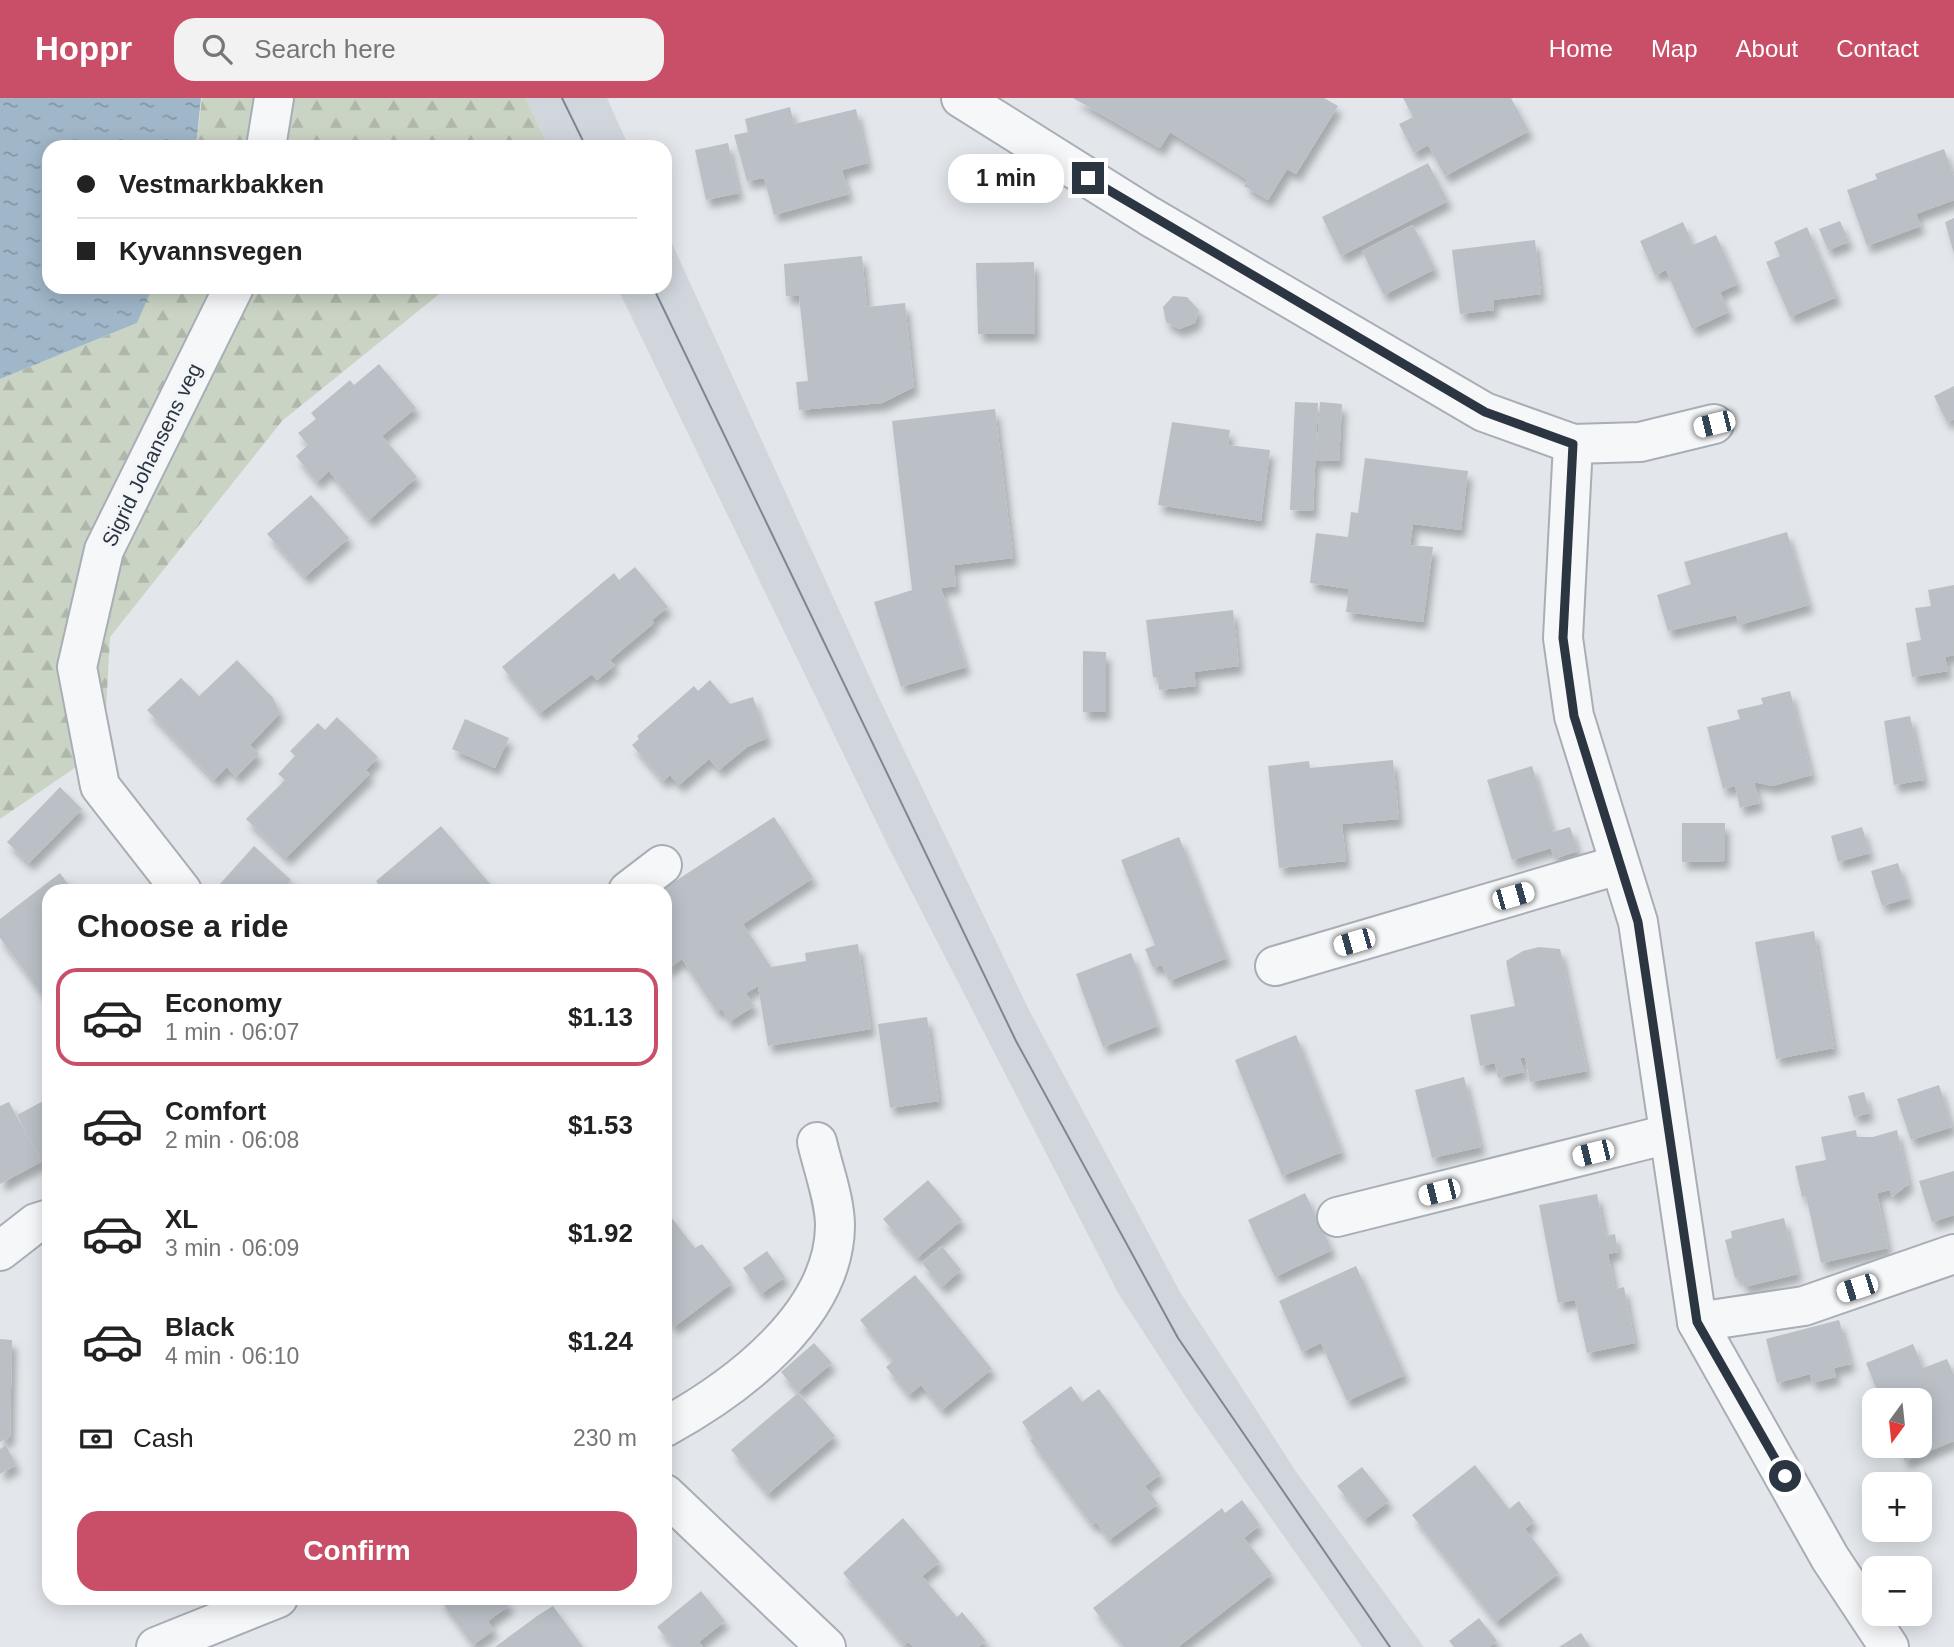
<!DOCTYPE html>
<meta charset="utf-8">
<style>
body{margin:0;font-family:Arial,sans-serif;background:#f2f2f2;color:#222;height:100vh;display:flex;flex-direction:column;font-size:26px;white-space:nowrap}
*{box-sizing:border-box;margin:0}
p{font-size:23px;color:#767676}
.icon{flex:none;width:38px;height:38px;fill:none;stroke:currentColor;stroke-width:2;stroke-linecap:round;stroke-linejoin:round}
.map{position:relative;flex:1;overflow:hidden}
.details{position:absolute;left:42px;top:786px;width:630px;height:721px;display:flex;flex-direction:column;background:#fff;border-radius:21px;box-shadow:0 4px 18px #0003}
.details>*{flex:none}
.hud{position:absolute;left:42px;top:42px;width:630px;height:154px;border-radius:21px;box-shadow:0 4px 18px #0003;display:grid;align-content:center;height:154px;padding:0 35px;background:#fff}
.needle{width:46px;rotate:195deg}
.tools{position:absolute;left:1862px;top:1290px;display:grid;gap:14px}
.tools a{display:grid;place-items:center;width:70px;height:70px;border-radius:14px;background:#fff;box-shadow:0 4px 18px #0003;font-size:35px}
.end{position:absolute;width:32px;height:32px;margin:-16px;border:9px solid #2c3542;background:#fff;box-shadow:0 0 0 4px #fff}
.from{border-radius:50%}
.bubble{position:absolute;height:49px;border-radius:21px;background:#fff;box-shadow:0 4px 18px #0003;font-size:23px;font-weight:700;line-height:49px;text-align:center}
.car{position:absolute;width:21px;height:42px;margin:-21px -10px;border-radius:9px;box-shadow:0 0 5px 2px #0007;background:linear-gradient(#fff 24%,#345 0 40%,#fff 0 76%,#345 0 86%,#fff 0)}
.hud b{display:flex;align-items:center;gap:24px;height:66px;font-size:26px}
.hud b+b{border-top:2px solid #e0e0e0}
.hud i{width:18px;height:18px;background:#222}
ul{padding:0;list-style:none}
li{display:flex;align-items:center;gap:21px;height:98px;margin:0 14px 10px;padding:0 21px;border:4px solid transparent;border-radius:21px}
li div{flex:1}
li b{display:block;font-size:26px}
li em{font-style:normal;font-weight:700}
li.on{border-color:#c94f69}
li>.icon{width:63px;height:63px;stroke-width:1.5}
h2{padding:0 35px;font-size:32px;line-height:84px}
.pay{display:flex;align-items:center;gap:18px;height:77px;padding:0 35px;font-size:26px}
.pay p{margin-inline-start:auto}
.action{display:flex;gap:14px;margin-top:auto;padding:14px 35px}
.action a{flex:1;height:80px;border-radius:21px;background:#c94f69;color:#fff;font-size:28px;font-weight:700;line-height:80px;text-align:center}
header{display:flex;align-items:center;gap:42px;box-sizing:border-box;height:98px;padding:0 35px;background:#c94f69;color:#fff}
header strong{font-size:33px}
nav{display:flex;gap:38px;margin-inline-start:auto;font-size:24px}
.search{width:490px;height:63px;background:#f2f2f2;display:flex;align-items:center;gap:18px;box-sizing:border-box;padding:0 24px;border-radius:21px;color:#767676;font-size:26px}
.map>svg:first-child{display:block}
.built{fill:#d1d6dd}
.forest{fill:url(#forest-firs)}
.water{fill:url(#water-ripples)}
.building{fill:#bbc0c7;filter:url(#shadow)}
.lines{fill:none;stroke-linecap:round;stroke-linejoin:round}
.minor-casing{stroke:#a8aeb5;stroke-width:42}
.minor{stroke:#f6f7f9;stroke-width:38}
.tram{stroke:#7d8794;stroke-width:2}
.route{stroke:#2c3542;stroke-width:9}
.labels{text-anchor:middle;stroke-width:7;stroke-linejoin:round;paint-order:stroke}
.street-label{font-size:21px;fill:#2c3542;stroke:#f3f5f8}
</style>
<header>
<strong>Hoppr</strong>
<div class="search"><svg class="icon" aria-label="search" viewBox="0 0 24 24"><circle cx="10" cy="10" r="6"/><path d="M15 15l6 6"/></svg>Search here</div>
<nav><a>Home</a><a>Map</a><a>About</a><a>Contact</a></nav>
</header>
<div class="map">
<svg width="1954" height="1549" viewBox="0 0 1954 1549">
<defs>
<pattern id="forest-firs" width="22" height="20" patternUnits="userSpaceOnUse" patternTransform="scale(1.75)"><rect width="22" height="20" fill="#cad4c5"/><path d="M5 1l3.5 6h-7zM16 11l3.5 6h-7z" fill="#aeb7aa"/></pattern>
<pattern id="water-ripples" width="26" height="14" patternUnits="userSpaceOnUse" patternTransform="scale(1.75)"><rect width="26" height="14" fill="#a0b7c9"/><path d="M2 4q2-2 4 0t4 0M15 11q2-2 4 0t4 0" fill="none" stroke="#8396a5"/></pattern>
<filter id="shadow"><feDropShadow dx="4.5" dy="8" stdDeviation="3.5" flood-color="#0004"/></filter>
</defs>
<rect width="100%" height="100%" fill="#e3e7eb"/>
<!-- built -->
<g class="built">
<path d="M 525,0 L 607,0 L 629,49 L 549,49 Z"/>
<path d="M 665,130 L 881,604 L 1029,912 L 1180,1194 L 1297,1375 L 1424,1549 L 1362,1549 L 1187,1301 L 1118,1195 L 888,748 L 617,189 L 665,189 Z"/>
</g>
<!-- forest -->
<g class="forest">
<path d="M 202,0 L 525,0 L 549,49 L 196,49 Z"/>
<path d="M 153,189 L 448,189 L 282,323 L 110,539 L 104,650 L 0,721 L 0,281 L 137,225 Z"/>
</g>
<!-- water -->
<path class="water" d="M 0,0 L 201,0 L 196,49 L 49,49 L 49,189 L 153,189 L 137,225 L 0,281 Z"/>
<!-- building -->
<g class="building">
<path d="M 1073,0 L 1324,0 L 1338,8 L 1296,76 L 1287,71 L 1268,102 L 1244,88 L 1248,82 L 1170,34 L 1160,50 Z"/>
<path d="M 1403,0 L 1511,0 L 1529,33 L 1445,78 L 1428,47 L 1414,55 L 1399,26 L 1413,19 Z"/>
<path d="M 790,9 L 794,26 L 856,11 L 868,65 L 842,72 L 849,96 L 774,117 L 764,80 L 747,83 L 734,37 L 748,34 L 745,21 Z"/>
<path d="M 728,45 L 739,95 L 706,102 L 695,52 Z"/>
<path d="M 1944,51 L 1954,78 L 1954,102 L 1916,116 L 1921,128 L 1867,148 L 1847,92 L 1877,81 L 1875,76 Z"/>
<path d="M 1428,65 L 1448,103 L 1341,158 L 1322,119 Z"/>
<path d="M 1954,120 L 1954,156 L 1945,124 Z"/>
<path d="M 1840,123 L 1849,144 L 1828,152 L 1819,131 Z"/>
<path d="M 1683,124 L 1693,147 L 1716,137 L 1738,186 L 1720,194 L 1729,214 L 1692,231 L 1666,172 L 1655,177 L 1640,143 Z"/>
<path d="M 1413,127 L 1435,171 L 1384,197 L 1362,153 Z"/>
<path d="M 1807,129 L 1837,199 L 1790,219 L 1766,164 L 1780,158 L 1774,144 Z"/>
<path d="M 1535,142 L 1541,196 L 1493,202 L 1494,212 L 1460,216 L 1452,152 Z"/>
<path d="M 862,158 L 867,209 L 905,205 L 914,289 L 882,305 L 799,312 L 796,284 L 808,283 L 799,198 L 786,198 L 784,166 Z"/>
<path d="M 1034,164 L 1035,236 L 978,236 L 976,165 Z"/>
<path d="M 1173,198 L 1187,199 L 1199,212 L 1195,225 L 1179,231 L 1166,224 L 1163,209 Z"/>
<path d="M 379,266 L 416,310 L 382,338 L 417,379 L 369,422 L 329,373 L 317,384 L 296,358 L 308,347 L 298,335 L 316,321 L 311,315 L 350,282 L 354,287 Z"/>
<path d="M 1954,288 L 1954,321 L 1947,324 L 1934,298 Z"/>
<path d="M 1295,304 L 1318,305 L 1313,413 L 1290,412 Z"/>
<path d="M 1320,304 L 1342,306 L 1339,363 L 1316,362 Z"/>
<path d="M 995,311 L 1013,460 L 954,467 L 956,488 L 941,490 L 966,569 L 901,589 L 874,504 L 912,492 L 892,323 Z"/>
<path d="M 1172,324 L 1230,332 L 1228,347 L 1270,352 L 1261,423 L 1158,407 Z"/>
<path d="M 1365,360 L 1468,373 L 1461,432 L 1413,426 L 1410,447 L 1433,449 L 1423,524 L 1346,514 L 1349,491 L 1310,485 L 1316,435 L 1348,439 L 1351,414 L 1358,415 Z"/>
<path d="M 311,397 L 349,440 L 305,479 L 267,436 Z"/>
<path d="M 1787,434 L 1809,507 L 1739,527 L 1736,517 L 1668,533 L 1657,497 L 1691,486 L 1684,464 Z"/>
<path d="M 635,469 L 668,509 L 652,522 L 654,525 L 610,562 L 615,567 L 597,582 L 592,576 L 540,615 L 502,569 L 614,475 L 619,482 Z"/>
<path d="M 1954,487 L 1954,557 L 1945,559 L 1948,573 L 1912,579 L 1906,545 L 1921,542 L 1915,510 L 1931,508 L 1928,492 Z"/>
<path d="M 1233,512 L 1239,568 L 1194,574 L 1196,588 L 1159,592 L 1158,579 L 1153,579 L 1146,522 Z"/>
<path d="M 1083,553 L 1106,554 L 1106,614 L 1083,614 Z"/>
<path d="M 237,562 L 273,600 L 280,615 L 250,647 L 259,656 L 236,679 L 227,669 L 214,682 L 147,612 L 181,580 L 199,598 Z"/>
<path d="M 710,582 L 730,606 L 753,599 L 767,640 L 747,649 L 719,672 L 709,661 L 679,687 L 670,677 L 663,683 L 632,647 L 639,641 L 637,638 L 694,588 L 698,593 Z"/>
<path d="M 1790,593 L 1812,677 L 1772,688 L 1754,684 L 1760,705 L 1740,710 L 1735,688 L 1723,691 L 1707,629 L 1740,621 L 1737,612 L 1763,606 L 1761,600 Z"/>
<path d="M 1910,618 L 1924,682 L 1894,687 L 1884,623 Z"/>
<path d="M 337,619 L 378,659 L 366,672 L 370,676 L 286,760 L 246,721 L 285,682 L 278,676 L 295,658 L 290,653 L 318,625 L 325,632 Z"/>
<path d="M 465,621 L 509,640 L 495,670 L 452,651 Z"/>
<path d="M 1393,662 L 1399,721 L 1342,726 L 1346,763 L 1279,770 L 1268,668 L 1309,663 L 1310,670 Z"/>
<path d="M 1532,668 L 1553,734 L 1570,729 L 1578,753 L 1554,761 L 1551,750 L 1512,762 L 1487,682 Z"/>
<path d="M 60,689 L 82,711 L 29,765 L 7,744 Z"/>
<path d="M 774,719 L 813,780 L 743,826 L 771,869 L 806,863 L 805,855 L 858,846 L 871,931 L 768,948 L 758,888 L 746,895 L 754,908 L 729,924 L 722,911 L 717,914 L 682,861 L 665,873 L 665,793 L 660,793 Z"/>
<path d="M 1682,725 L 1725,725 L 1725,763 L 1682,764 Z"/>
<path d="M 441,728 L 496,793 L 383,793 L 376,783 Z"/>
<path d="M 1862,729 L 1870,755 L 1838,764 L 1831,738 Z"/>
<path d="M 1179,739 L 1227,860 L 1169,883 L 1162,867 L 1153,870 L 1145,851 L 1155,847 L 1121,762 Z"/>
<path d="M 254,748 L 291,782 L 281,793 L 225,793 L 219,787 Z"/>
<path d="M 1898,765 L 1909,800 L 1882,808 L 1871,773 Z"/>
<path d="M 60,775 L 73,793 L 49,793 L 49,905 L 0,840 L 0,821 Z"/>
<path d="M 1814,833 L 1834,950 L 1776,961 L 1755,844 Z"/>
<path d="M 1539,849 L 1560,851 L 1587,973 L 1530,984 L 1525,959 L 1520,960 L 1524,974 L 1498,980 L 1495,965 L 1480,968 L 1470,917 L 1515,908 L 1506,863 L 1523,853 Z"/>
<path d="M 1131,855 L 1158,928 L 1103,949 L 1076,876 Z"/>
<path d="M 927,919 L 939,1003 L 890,1010 L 878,926 Z"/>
<path d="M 1296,937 L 1342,1054 L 1282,1078 L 1235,962 Z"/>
<path d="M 1464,979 L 1481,1049 L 1432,1060 L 1415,992 Z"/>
<path d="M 1939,987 L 1952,1029 L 1911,1042 L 1897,1001 Z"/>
<path d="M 1864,994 L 1870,1015 L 1854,1019 L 1848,998 Z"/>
<path d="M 49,1000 L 49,1060 L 42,1064 L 17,1017 Z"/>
<path d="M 9,1004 L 41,1064 L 0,1086 L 0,1008 Z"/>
<path d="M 1856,1032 L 1857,1039 L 1873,1039 L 1897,1032 L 1909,1086 L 1892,1099 L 1890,1092 L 1877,1095 L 1888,1150 L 1821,1165 L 1806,1098 L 1802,1099 L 1795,1068 L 1826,1062 L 1821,1039 Z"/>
<path d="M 1954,1073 L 1954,1117 L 1932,1124 L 1919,1083 Z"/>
<path d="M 928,1082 L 962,1122 L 917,1160 L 883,1121 Z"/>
<path d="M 1305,1095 L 1332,1152 L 1275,1179 L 1248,1122 Z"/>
<path d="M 1597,1096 L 1605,1138 L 1615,1136 L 1618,1154 L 1608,1156 L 1615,1191 L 1624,1189 L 1635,1245 L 1587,1255 L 1575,1202 L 1558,1205 L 1539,1107 Z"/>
<path d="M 667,1114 L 695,1150 L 702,1146 L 732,1185 L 674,1229 L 665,1217 Z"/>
<path d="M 1784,1120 L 1798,1176 L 1744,1189 L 1741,1179 L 1735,1180 L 1725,1142 L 1732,1140 L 1731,1133 Z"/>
<path d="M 942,1148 L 961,1172 L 942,1189 L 922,1165 Z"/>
<path d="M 767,1153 L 785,1179 L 761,1196 L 743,1170 Z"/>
<path d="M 1356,1168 L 1405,1277 L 1347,1303 L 1321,1245 L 1302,1254 L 1279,1203 Z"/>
<path d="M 915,1177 L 992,1271 L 942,1312 L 921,1287 L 909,1297 L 886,1269 L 893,1263 L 860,1222 Z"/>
<path d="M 1839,1222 L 1851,1266 L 1834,1270 L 1836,1279 L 1812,1285 L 1810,1276 L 1777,1285 L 1766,1241 Z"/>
<path d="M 0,1241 L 12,1242 L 10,1339 L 0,1344 Z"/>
<path d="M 814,1245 L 832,1265 L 798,1294 L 781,1274 Z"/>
<path d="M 1913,1246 L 1923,1270 L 1947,1261 L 1954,1277 L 1954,1343 L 1905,1363 L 1899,1348 L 1920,1348 L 1920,1302 L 1881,1302 L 1866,1265 Z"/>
<path d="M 1071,1288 L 1082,1304 L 1099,1291 L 1161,1376 L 1145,1388 L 1158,1406 L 1109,1442 L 1096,1424 L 1092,1427 L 1061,1385 L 1030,1342 L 1033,1340 L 1022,1324 Z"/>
<path d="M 798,1295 L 835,1338 L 768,1396 L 731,1352 Z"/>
<path d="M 6,1347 L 16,1367 L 0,1376 L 0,1351 Z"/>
<path d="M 1475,1367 L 1509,1411 L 1519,1403 L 1526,1413 L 1534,1423 L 1525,1431 L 1559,1475 L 1496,1524 L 1412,1417 Z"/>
<path d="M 1362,1369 L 1389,1403 L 1364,1422 L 1337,1388 Z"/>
<path d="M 1242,1402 L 1260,1427 L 1244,1440 L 1272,1476 L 1178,1549 L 1124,1549 L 1093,1510 L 1222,1410 L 1225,1415 Z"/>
<path d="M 903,1420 L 940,1464 L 922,1478 L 957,1519 L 962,1514 L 986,1543 L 978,1549 L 913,1549 L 908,1544 L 904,1547 L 843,1475 Z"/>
<path d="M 701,1493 L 725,1523 L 699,1544 L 703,1549 L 674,1549 L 657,1529 Z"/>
<path d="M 439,1500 L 505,1500 L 510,1507 L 488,1523 L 494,1532 L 473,1547 Z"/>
<path d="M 553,1508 L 583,1549 L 495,1549 L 537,1518 Z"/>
<path d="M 1479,1520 L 1497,1543 L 1489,1549 L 1454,1549 L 1449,1543 Z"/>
<path d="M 1581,1535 L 1590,1549 L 1559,1549 Z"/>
</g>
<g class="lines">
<defs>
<g id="minor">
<path d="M 961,0 L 1149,118 L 1484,314 L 1573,346 L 1640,344 L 1714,326"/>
<path d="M 266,49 L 274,0"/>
<path d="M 1573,346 L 1563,540 L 1574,618 L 1638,824 L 1697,1224 L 1830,1460 L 1889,1549"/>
<path d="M 182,793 L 100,688 L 77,569 L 104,452 L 234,189"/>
<path d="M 628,793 L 662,767"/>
<path d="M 1275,868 L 1618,767"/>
<path d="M 1337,1119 L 1669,1036"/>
<path d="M 0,1153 L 36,1125 L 49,1121"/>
<path d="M 1697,1224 L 1804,1208 L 1954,1156"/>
<path d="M 665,1329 C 736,1290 834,1218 835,1128 C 835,1102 823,1070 817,1044"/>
<path d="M 665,1396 L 826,1549"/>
<path d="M 156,1549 L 278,1500"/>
</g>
</defs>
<!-- minor casing -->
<use href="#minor" class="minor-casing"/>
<!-- minor -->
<use href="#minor" class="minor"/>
<!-- tram -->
<g class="tram">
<path d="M 562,0 L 586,49"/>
<path d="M 653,189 L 1016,943 L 1178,1240 L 1390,1549"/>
</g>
</g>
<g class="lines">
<!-- route -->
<path class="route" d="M 1088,80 L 1485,314 L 1573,346 L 1563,540 L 1574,618 L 1638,824 L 1697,1224 L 1785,1378"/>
</g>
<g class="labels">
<!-- street labels -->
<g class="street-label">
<text transform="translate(152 357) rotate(-64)" y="7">Sigrid Johansens veg</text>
</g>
</g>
</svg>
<div class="tools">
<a><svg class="needle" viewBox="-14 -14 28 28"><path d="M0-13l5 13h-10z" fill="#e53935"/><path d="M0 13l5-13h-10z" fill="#767676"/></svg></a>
<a>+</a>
<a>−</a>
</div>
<i class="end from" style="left:1785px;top:1378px"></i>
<i class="end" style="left:1088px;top:80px"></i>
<div class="bubble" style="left:948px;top:56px;width:116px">1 min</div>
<i class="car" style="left:1714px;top:326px;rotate:256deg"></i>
<i class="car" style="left:1513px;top:798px;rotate:74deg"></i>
<i class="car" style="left:1354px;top:844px;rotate:254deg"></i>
<i class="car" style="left:1593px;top:1055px;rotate:256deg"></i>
<i class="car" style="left:1439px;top:1094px;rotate:256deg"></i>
<i class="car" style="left:1857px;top:1190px;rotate:252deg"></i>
<div class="hud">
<b><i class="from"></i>Vestmarkbakken</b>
<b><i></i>Kyvannsvegen</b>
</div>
<section class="details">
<h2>Choose a ride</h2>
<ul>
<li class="on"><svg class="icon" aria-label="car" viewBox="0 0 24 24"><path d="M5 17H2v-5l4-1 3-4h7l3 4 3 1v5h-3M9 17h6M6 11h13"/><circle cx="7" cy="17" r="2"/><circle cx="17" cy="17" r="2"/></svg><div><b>Economy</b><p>1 min · 06:07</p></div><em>$1.13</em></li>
<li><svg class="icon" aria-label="car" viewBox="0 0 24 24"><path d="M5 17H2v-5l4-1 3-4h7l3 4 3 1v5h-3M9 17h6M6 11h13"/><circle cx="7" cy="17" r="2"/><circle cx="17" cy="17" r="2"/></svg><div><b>Comfort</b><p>2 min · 06:08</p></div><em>$1.53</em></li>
<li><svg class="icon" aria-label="car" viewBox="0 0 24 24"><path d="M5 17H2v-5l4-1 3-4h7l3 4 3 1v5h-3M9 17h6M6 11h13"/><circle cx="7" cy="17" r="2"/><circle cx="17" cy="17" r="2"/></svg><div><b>XL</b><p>3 min · 06:09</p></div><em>$1.92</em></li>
<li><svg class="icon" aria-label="car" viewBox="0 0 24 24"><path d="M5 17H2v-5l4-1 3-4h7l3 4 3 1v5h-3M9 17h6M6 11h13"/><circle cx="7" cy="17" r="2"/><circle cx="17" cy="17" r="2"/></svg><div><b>Black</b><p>4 min · 06:10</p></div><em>$1.24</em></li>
</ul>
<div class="pay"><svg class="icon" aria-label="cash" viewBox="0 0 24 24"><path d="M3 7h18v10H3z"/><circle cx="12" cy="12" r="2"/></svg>Cash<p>230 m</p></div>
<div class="action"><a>Confirm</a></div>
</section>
</div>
